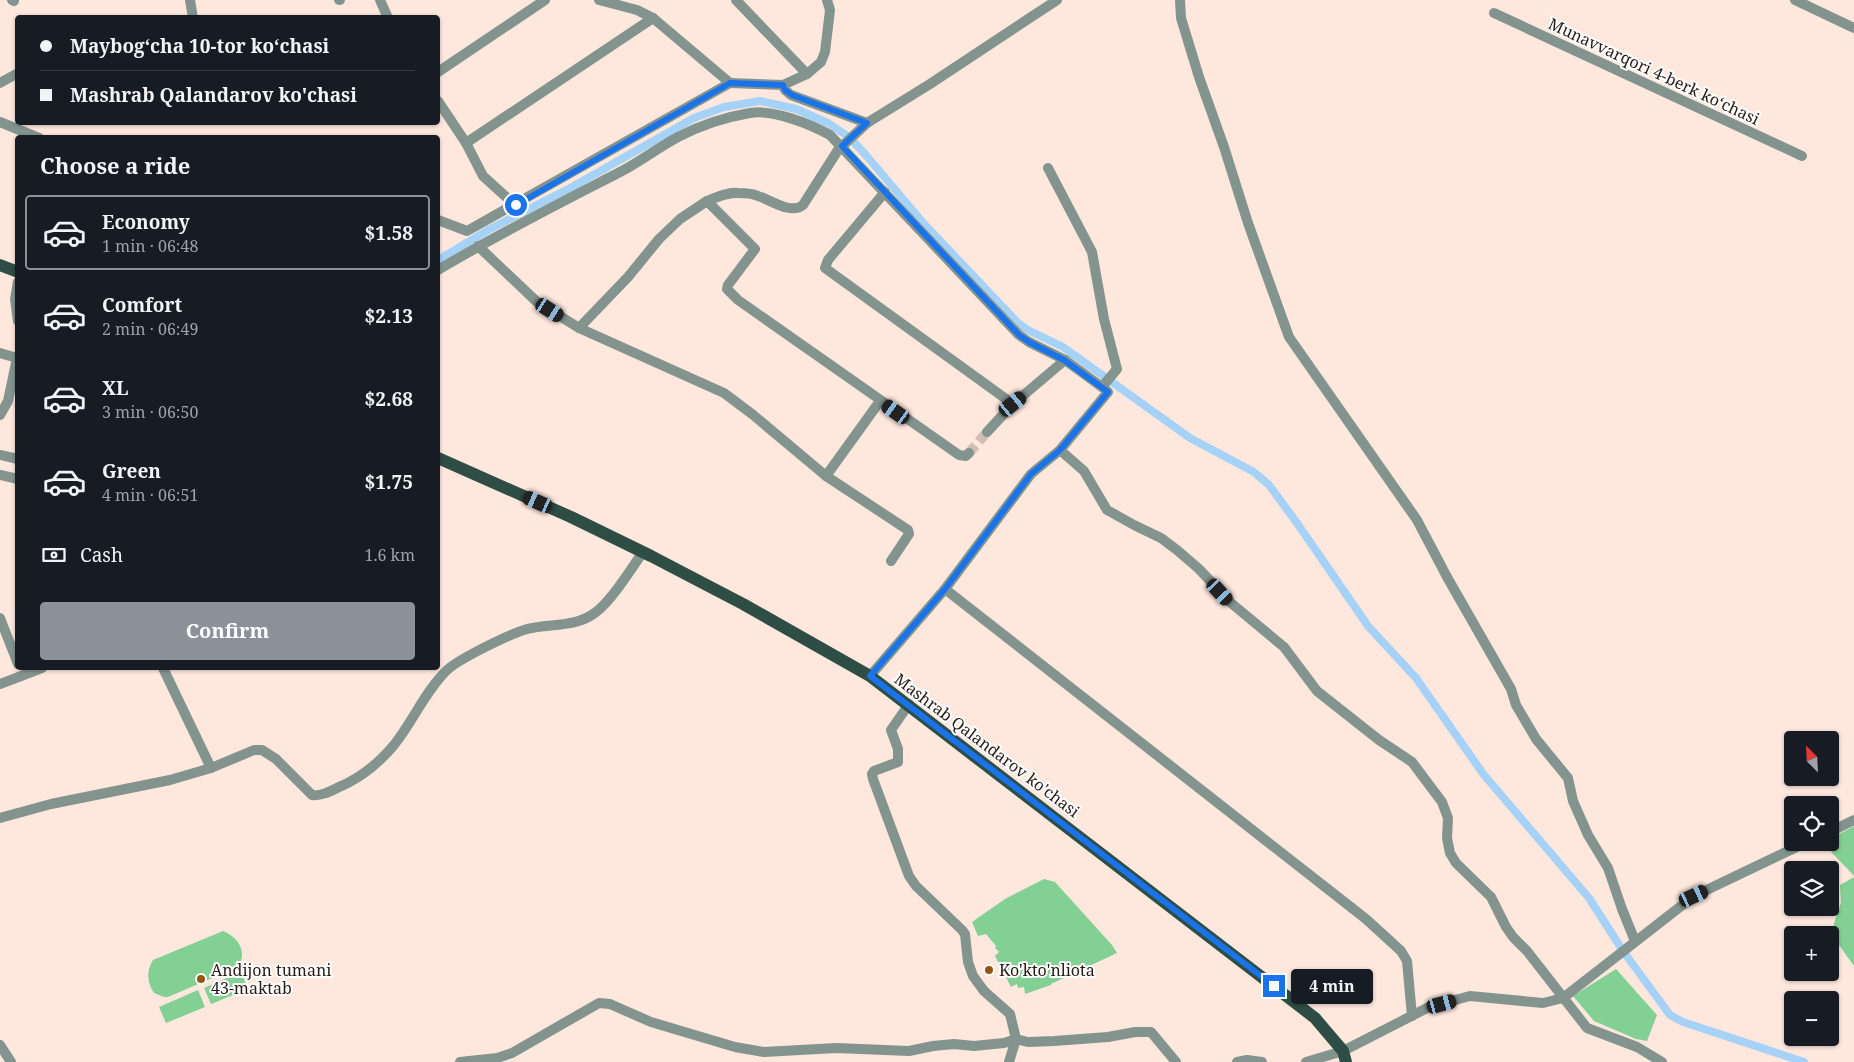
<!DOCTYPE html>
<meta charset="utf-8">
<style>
body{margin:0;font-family:"Noto Serif",serif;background:#242831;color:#f1f3f6;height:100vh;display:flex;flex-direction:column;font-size:19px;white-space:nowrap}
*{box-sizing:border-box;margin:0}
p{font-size:16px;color:#9ea1a6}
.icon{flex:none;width:28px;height:28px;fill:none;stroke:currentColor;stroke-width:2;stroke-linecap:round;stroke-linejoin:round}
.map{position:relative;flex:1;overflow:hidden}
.panel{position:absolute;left:15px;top:135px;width:425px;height:535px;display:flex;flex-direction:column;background:#171b24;border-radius:5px;box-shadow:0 1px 4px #0004}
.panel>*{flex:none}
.guide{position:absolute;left:15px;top:15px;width:425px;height:110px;border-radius:5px;box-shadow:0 1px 4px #0004;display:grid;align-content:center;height:110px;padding:0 25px;background:#171b24}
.needle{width:32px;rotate:336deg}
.buttons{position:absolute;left:1784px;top:731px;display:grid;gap:10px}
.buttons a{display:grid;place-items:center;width:55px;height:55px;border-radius:5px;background:#171b24;box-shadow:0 1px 4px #0004;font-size:25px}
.end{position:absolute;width:22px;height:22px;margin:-11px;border:6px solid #1a73e8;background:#fff;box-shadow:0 0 0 2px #fff}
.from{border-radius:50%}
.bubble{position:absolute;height:35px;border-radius:5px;background:#171b24;box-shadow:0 1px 4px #0004;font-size:16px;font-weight:700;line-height:35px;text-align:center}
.car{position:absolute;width:15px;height:30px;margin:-15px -8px;border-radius:6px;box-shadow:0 0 4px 1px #0007;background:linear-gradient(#222 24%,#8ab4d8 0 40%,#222 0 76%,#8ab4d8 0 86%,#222 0)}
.guide b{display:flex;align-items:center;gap:18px;height:48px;font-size:19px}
.guide b+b{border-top:1px solid #363941}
.guide i{width:12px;height:12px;background:#f1f3f6}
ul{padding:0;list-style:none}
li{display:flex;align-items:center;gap:15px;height:75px;margin:0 10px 8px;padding:0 15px;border:2px solid transparent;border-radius:5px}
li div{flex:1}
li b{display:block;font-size:19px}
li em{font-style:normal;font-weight:700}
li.active{border-color:#8c9099}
li>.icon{width:45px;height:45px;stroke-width:1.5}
h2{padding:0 25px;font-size:22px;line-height:60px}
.pay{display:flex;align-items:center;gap:12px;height:55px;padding:0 25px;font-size:19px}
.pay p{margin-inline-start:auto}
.button{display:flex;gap:10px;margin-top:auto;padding:10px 25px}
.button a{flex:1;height:58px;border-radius:5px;background:#8c9099;color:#fff;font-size:20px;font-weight:700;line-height:58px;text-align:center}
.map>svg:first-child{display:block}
.green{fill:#83d094}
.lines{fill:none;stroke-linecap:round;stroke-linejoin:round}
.canal{stroke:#a6d2f8;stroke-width:8}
.minor-tunnel{stroke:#d3beb5;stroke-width:10;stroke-dasharray:10 5;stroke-linecap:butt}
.minor{stroke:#83948e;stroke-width:10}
.major{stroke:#2e4d44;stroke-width:12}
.route{stroke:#1a73e8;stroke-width:6}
.poi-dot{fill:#915713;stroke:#fff;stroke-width:2}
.labels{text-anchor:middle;stroke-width:4;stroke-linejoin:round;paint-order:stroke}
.street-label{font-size:16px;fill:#271b14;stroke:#fff}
.poi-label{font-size:16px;fill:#271b14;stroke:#fff;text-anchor:start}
</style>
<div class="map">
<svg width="1854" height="1062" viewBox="0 0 1854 1062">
<rect width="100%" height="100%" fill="#fee7dd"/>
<!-- green -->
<g class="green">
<path d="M 1854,826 L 1854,876 C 1845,865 1831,854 1825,843 L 1830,842 L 1830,837 L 1833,835 L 1834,837 Z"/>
<path d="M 1854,877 L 1854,966 L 1834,938 L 1834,923 L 1841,903 L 1840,885 Z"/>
<path d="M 1044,879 L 1055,882 L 1112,945 L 1117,953 L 1051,984 L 1051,985 L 1025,994 L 1024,987 L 1018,988 L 1017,984 L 1011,987 L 995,956 L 999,952 L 995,948 L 996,946 L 986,934 L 978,936 L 972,922 L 1005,899 Z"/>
<path d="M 223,931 C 238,937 248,952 238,967 L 168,997 L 164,997 L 154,993 C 147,982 146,971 153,960 Z"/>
<path d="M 1616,969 L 1657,1015 L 1647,1041 L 1636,1039 L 1594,1021 L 1573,996 Z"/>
<path d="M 241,972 L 248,989 L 211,1004 L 204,988 Z"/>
<path d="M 198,990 L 205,1007 L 166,1023 L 159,1007 Z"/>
</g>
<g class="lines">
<!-- canal -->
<path class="canal" d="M 438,260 L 490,229 L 572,187 L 694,118 L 724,107 L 760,101 L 796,109 L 828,123 L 849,137 L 865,154 L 925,225 L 1018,323 L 1028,330 L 1063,347 L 1190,438 L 1254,472 L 1269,485 L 1297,523 L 1368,626 L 1416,678 L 1484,775 L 1589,898 L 1623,951 L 1670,1015 L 1683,1022 L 1804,1062"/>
<!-- minor-tunnel -->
<path class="minor-tunnel" d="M 969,453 L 987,432"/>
<!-- minor -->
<g class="minor">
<path d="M 12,0 L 14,1"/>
<path d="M 190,0 L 193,18"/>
<path d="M 339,0 L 340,0"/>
<path d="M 380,0 L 388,18"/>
<path d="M 599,0 L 637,10 L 653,18 L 730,83"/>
<path d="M 736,0 L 807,74"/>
<path d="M 1180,0 L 1181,18 L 1199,77 L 1224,147 L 1248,223 L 1289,337 L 1417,520 L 1447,577 L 1511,689 L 1516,705 L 1536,739 L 1568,778 L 1573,801 L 1588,835 L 1608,868 L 1622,909 L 1635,941"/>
<path d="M 1795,0 L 1854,28"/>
<path d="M 1494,13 L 1802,156"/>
<path d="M 438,72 L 545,0"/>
<path d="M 0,83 L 18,73"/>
<path d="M 730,83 L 783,85 L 807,74 L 821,62 L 825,52 L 830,10 L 827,0"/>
<path d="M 783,85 L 785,90 L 791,95 L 867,123 L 930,84 L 1057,0"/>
<path d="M 438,101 L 466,143 L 483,176 L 515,205"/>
<path d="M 0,122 L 39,138"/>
<path d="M 867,123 L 838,150 L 803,205 C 791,215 771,200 758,196 C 752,193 745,193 738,193 C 727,192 717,197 707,201 L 755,249 L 728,285 L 727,289 L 738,300 L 959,455 L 966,456 L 969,453"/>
<path d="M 466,143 L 653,18"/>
<path d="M 885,192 L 828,260 L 825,268 L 1013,404"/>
<path d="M 438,220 L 467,231 L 730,83"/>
<path d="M 478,246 L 536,301 L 579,328 L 724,393 L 752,414 L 826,476 L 908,530 L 909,534 L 891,561"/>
<path d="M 438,270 C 498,234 560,203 622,171 C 641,161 659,147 678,137 C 699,126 726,117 750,113 C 773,109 810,124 830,135 L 1019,335 L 1029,342 L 1065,360 L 1102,387 L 1117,369 L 1104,319 L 1092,252 L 1048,168"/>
<path d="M 18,282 L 15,299 L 18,321"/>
<path d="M 579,328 L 628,277 L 659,239 L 680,219 L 707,201"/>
<path d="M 0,353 L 17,358 L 8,401 L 0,415"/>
<path d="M 987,432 L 1013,404 L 1065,360"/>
<path d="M 1060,450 L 1084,471 L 1107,510 L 1134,525 L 1161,538 L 1177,550 L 1199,569 L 1231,603 L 1284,647 L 1317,691 L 1379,740 L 1412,762 L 1442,802 L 1448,818 L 1447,838 L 1450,853 L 1456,863 L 1491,897 L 1506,927 L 1513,937 L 1527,951 L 1587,1028 L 1637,1047 L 1662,1062"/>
<path d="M 0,455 L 18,459"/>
<path d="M 0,475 L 18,479"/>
<path d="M 826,476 L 880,401"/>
<path d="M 945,589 L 1366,919 L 1401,951 L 1407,961 L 1412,1016"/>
<path d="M 0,618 L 18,664"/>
<path d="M 163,668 L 211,768"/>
<path d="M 870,676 L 945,589 L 1031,474 L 1060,450 L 1108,392 L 1102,387"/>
<path d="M 0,684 L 42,668"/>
<path d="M 909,704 L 891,730 L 898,749 L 898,762 L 874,771 L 872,774 L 873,779 L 909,876 L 916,886 L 962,930 L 965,934 L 968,962 L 973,976 L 984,991 L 1010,1014 L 1016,1039 L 1009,1062"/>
<path d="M 0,818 L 51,804 L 170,780 L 211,768 L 254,750 L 262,750 L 276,759 L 312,795 C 321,796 329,792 337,788 C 359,779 379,763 394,745 C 413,721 425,692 446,671 C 458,659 510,634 527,629 C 550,623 576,628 596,612 C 612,600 631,569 643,552"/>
<path d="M 1830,832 L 1854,820"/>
<path d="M 0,1045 L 11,1062"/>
<path d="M 460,1062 L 497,1058 L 512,1053 L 599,1003 L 610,1004 L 651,1022 L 735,1047 L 764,1052 L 836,1048 L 909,1051 L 933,1046 L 954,1044 L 974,1046 L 1004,1043 L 1016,1039 L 1028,1042 L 1054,1041 L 1108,1037 L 1135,1032 L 1151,1032 L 1176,1062"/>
<path d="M 1237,1062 L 1247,1060 L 1262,1062"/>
<path d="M 1306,1062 L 1343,1051 L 1429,1007 L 1470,996 L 1543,1003 L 1563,998 L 1694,896 L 1807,842"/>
</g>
<!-- major -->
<g class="major">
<path d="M 0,265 L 18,272"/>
<path d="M 438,458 L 571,517 L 651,556 L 743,604 L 870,676 L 1315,1018 L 1343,1051 L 1346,1062"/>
</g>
</g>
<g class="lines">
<!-- route -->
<path class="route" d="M 516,205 L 730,83 L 783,85 L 785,90 L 792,95 L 867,123 L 842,146 L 1019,335 L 1029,342 L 1064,360 L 1108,392 L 1060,450 L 1031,474 L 945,589 L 870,676 L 1274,986"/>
</g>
<!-- markers -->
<g class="poi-dot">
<circle cx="989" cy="970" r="5"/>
<circle cx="201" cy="979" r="5"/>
</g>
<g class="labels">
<!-- street labels -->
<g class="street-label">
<text transform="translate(1654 71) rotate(25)" y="6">Munavvarqori 4-berk koʻchasi</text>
<text transform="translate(987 745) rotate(37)" y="6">Mashrab Qalandarov ko'chasi</text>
</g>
<!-- poi labels -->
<g class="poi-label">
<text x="211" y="976">Andijon tumani<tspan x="211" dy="18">43-maktab</tspan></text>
<text x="999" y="976">Ko'kto'nliota</text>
</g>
</g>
</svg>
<div class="buttons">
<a><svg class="needle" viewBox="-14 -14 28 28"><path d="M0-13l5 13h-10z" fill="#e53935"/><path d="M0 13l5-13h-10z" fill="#9ea1a6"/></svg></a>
<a><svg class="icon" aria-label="locate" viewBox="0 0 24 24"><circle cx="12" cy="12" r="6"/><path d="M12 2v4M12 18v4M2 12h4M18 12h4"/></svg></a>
<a><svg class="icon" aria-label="layers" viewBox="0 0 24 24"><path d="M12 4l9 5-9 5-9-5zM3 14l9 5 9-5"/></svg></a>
<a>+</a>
<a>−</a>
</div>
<i class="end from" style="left:516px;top:205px"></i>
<i class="end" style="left:1274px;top:986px"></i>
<div class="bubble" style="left:1291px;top:969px;width:82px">4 min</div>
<i class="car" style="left:550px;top:310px;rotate:122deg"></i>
<i class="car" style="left:1013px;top:404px;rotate:51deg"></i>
<i class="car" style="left:896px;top:412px;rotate:305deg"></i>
<i class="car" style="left:538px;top:502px;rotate:294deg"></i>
<i class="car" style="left:1220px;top:592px;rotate:137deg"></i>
<i class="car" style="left:1694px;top:896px;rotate:65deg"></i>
<i class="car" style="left:1442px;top:1004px;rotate:75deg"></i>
<div class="guide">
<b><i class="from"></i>Maybogʻcha 10-tor koʻchasi</b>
<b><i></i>Mashrab Qalandarov ko'chasi</b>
</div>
<section class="panel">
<h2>Choose a ride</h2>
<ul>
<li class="active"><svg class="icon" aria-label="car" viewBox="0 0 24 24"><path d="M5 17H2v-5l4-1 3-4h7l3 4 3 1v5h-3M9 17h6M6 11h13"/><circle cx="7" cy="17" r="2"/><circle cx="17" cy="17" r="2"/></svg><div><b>Economy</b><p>1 min · 06:48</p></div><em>$1.58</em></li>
<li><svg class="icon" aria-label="car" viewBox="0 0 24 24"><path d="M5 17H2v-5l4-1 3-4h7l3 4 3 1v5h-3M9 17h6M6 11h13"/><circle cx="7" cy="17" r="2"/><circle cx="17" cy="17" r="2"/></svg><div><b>Comfort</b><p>2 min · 06:49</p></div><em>$2.13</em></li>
<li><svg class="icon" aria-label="car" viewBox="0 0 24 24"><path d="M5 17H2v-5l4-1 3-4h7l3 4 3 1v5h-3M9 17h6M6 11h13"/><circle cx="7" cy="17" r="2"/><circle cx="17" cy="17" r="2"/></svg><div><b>XL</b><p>3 min · 06:50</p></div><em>$2.68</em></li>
<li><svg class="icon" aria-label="car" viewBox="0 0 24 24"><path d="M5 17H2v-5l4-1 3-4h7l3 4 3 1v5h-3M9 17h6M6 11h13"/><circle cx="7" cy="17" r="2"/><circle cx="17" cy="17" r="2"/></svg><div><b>Green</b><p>4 min · 06:51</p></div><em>$1.75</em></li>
</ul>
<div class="pay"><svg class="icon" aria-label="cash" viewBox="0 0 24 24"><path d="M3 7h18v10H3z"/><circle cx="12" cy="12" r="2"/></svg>Cash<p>1.6 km</p></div>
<div class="button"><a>Confirm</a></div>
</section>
</div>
